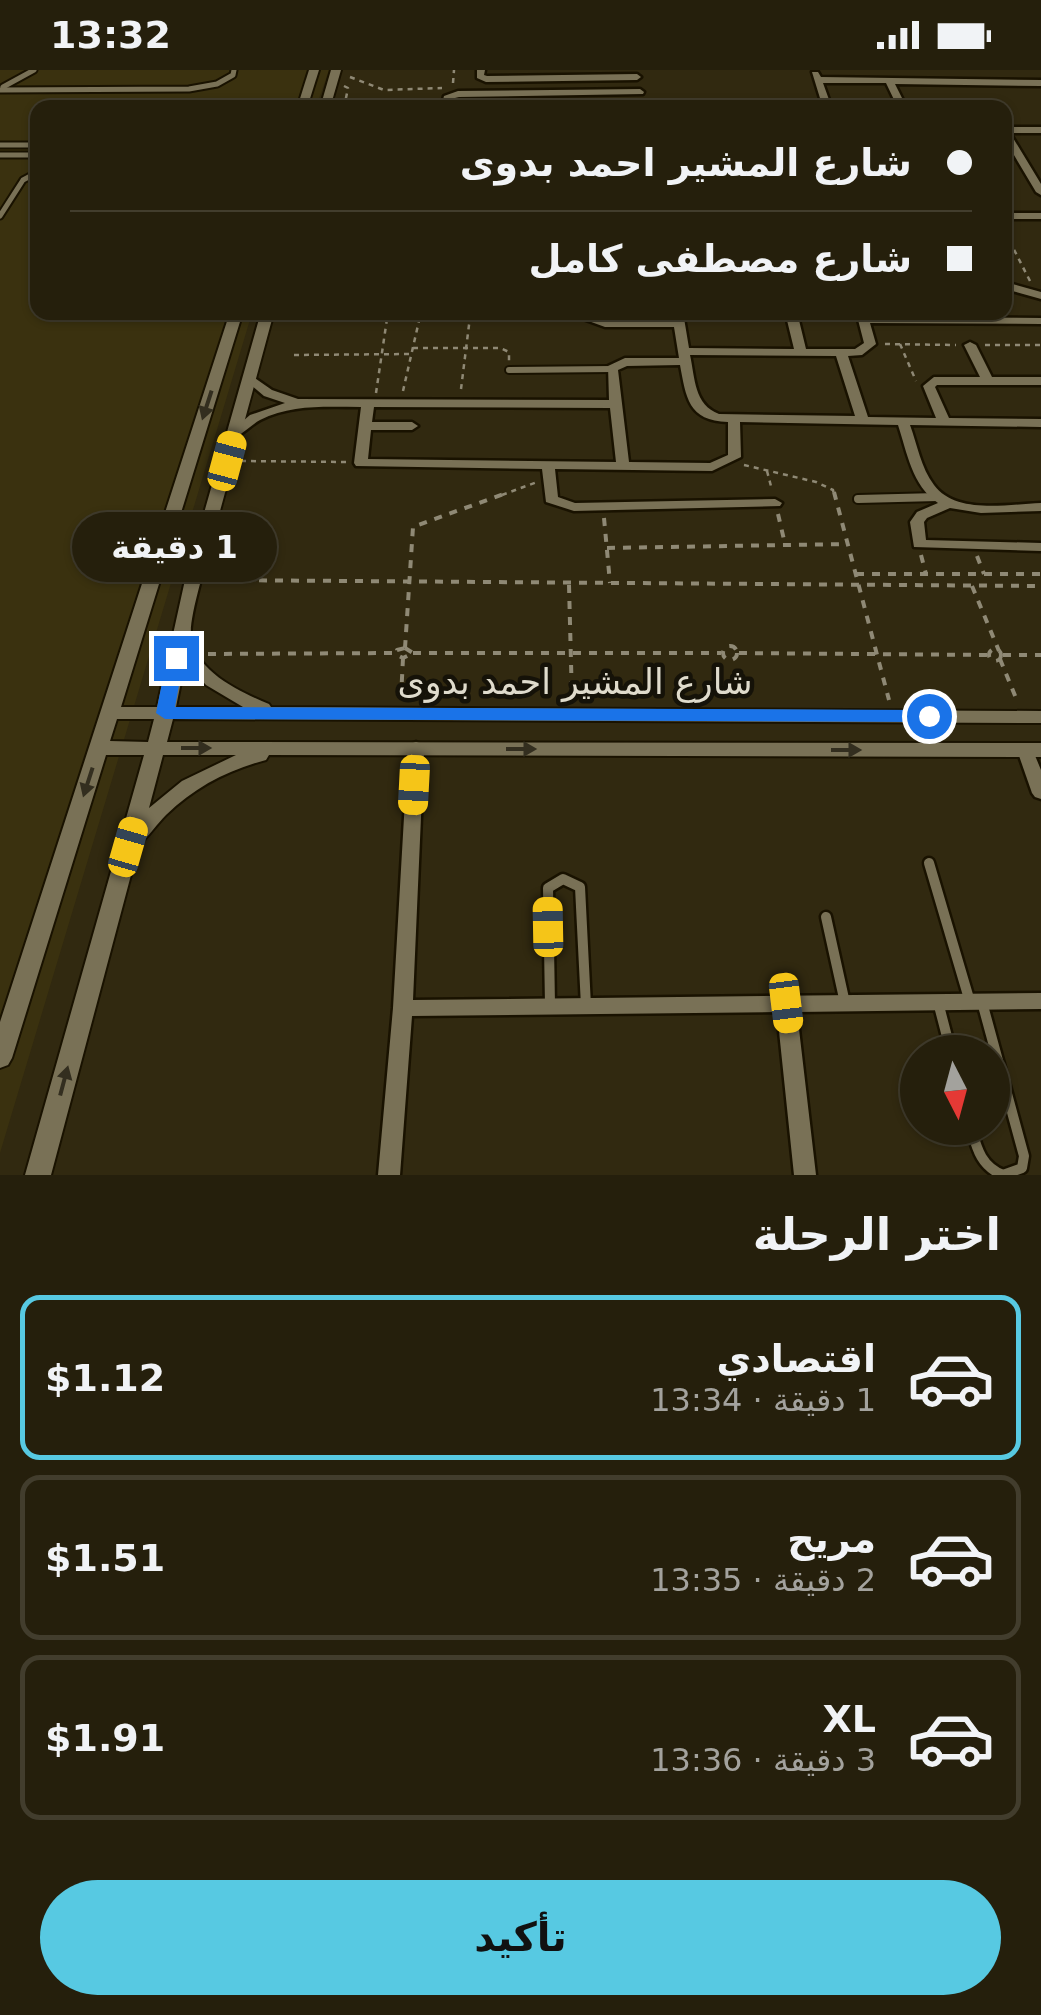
<!DOCTYPE html>
<html lang="ar">
<meta charset="utf-8">
<style>
body{margin:0;font-family:"DejaVu Sans","Noto Sans Arabic",sans-serif;background:#2d2715;color:#f1f3f6;direction:rtl;height:100vh;display:flex;flex-direction:column;font-size:38px;white-space:nowrap}
*{box-sizing:border-box;margin:0}
p{font-size:32px;color:#a3a29d}
.icon{flex:none;width:55px;height:55px;fill:none;stroke:currentColor;stroke-width:2;stroke-linecap:round;stroke-linejoin:round}
.map{position:relative;height:1105px;overflow:hidden;direction:ltr}
.side{display:flex;flex-direction:column;background:#251f0c;flex:1}
.side>*{flex:none}
.guide{position:absolute;left:30px;top:30px;width:982px;height:220px;border-radius:20px;box-shadow:0 2px 8px #0004,0 0 0 2px #423d2d;direction:rtl;display:grid;align-content:center;height:220px;padding:0 40px;background:#251f0c}
.needle{width:65px;rotate:174deg}
.tools{position:absolute;left:900px;top:965px;display:grid;gap:20px}
.tools a{display:grid;place-items:center;width:110px;height:110px;border-radius:50%;background:#251f0c;box-shadow:0 2px 8px #0004,0 0 0 2px #423d2d;font-size:50px}
.end{position:absolute;width:45px;height:45px;margin:-22px;border:12px solid #1a73e8;background:#fff;box-shadow:0 0 0 5px #fff}
.from{border-radius:50%}
.bubble{position:absolute;height:70px;border-radius:35px;background:#251f0c;box-shadow:0 2px 8px #0004,0 0 0 2px #423d2d;font-size:32px;font-weight:800;line-height:70px;text-align:center;direction:rtl}
.car{position:absolute;width:30px;height:60px;margin:-30px -15px;border-radius:12px;box-shadow:0 0 8px 2px #0007;background:linear-gradient(#f5c518 24%,#345 0 40%,#f5c518 0 76%,#345 0 86%,#f5c518 0)}
.guide b{display:flex;align-items:center;gap:35px;height:95px;font-size:38px}
.guide b+b{border-top:2px solid #423d2d}
.guide i{width:25px;height:25px;background:#f1f3f6}
ul{padding:0;list-style:none}
li{display:flex;align-items:center;gap:30px;height:165px;margin:0 20px 15px;padding:0 20px;border:5px solid #423d2d;border-radius:20px}
li div{flex:1}
li b{display:block;font-size:38px}
li em{font-style:normal;font-weight:800}
li.active{border-color:#57c9e2}
li>.icon{width:90px;height:90px;stroke-width:1.5}
h2{padding:0 40px;font-size:45px;line-height:120px}
.primary-button{display:flex;gap:20px;margin-top:auto;padding:20px 40px}
.primary-button a{flex:1;height:115px;border-radius:60px;background:#57c9e2;color:#111;font-size:40px;font-weight:800;line-height:115px;text-align:center}
.status{display:flex;justify-content:space-between;align-items:center;height:70px;padding:0 50px;background:#251f0c;direction:ltr}
.status svg{height:28px;fill:currentColor}
.map>svg:first-child{display:block}
.built{fill:#3a310f}
.lines{fill:none;stroke-linecap:round;stroke-linejoin:round}
.service-far3-casing{stroke:#191200;stroke-width:9}
.service-far2-casing{stroke:#191200;stroke-width:10}
.service-far1-casing{stroke:#191200;stroke-width:12}
.service-casing{stroke:#191200;stroke-width:15}
.minor-casing{stroke:#191200;stroke-width:5}
.tertiary-casing{stroke:#191200;stroke-width:4}
.path-far1{stroke:#8f8975;stroke-width:2.5;stroke-dasharray:5 5;stroke-linecap:butt}
.path{stroke:#8f8975;stroke-width:4;stroke-dasharray:8 8;stroke-linecap:butt}
.service-far3{stroke:#797156;stroke-width:5}
.service-far2{stroke:#797156;stroke-width:6}
.service-far1{stroke:#797156;stroke-width:8}
.service{stroke:#797156;stroke-width:10}
.minor{fill:#797156;fill-rule:evenodd}
.tertiary{fill:#797156;fill-rule:evenodd}
.oneway{fill:#332e1f}
.route{fill:#1a73e8}
.labels{text-anchor:middle;stroke-width:9;stroke-linejoin:round;paint-order:stroke}
.street-label{font-size:35px;fill:#dfdbcc;stroke:#151208}
</style>
<div class="status"><b>13:32</b><svg viewBox="0 0 49 12"><path d="M0 12V9h3v3zM5 12V6h3v6zM10 12V3h3v9zM15 12V0h3v12zM26 1h20v11H26zM47 4h2v5h-2z"/></svg></div>
<div class="map">
<svg width="1041" height="1105" viewBox="0 0 1041 1105">
<rect width="100%" height="100%" fill="#312910"/>
<!-- built -->
<path class="built" d="M 0,0 L 329,0 L 316,37 L 38,38 L 38,242 L 252,243 L 0,1083 Z"/>
<g class="lines">
<defs>
<g id="service-far3">
<path d="M 3,17 L 34,0"/>
<path d="M 0,20 L 189,19 L 217,14 L 233,5 L 234,0"/>
<path d="M 469,37 L 508,38"/>
<path d="M 0,75 L 38,75"/>
<path d="M 0,85 L 38,85"/>
<path d="M 0,146 L 23,110 L 38,102"/>
</g>
<path id="service-far2" d="M 509,300 L 612,299"/>
<path id="service-far1" d="M 858,429 L 938,427"/>
<g id="service">
<path d="M 929,793 L 970,932"/>
<path d="M 826,847 L 845,933"/>
<path d="M 938,932 L 951,982"/>
<path d="M 550,935 L 548,818 L 563,809 L 580,817 L 586,936"/>
<path d="M 971,1058 C 977,1079 981,1096 1003,1105 L 1022,1098 L 1024,1086 L 982,932"/>
</g>
<g id="minor">
<path d="M 477,0 L 485,0 L 484,5 L 487,6 L 637,4 L 641,7 L 637,10 L 486,12 L 477,8 Z"/>
<path d="M 812,2 L 818,2 L 821,7 L 1041,10 L 1041,16 L 895,14 L 907,38 L 898,38 L 886,13 L 823,13 L 832,38 L 823,38 Z"/>
<path d="M 640,19 L 644,22 L 643,24 L 459,27 L 451,29 L 450,38 L 441,38 L 444,26 L 458,21 Z"/>
<path d="M 1005,57 L 1041,57 L 1041,63 L 1010,63 L 1041,114 L 1041,125 L 1036,122 L 1005,70 Z"/>
<rect x="1005" y="143" width="36" height="6"/>
<path d="M 1005,212 L 1041,222 L 1041,229 L 1005,219 Z"/>
<path d="M 581,242 L 593,242 L 593,245 L 606,251 L 673,251 L 671,242 L 683,242 L 689,278 L 794,279 L 785,242 L 797,242 L 806,279 L 855,279 L 864,273 L 856,242 L 867,242 L 868,247 L 1041,248 L 1041,254 L 870,253 L 876,274 L 862,285 L 848,286 L 868,347 L 936,348 L 923,316 L 934,307 L 980,307 L 964,275 L 970,272 L 976,275 L 992,307 L 1041,307 L 1041,315 L 937,315 L 935,317 L 949,348 L 1041,349 L 1041,357 L 910,355 C 917,374 921,398 934,415 C 956,445 1008,434 1041,433 L 1041,441 L 981,443 L 950,438 L 927,448 L 924,452 L 926,470 L 1041,473 L 1041,481 L 914,477 L 910,452 L 917,442 L 938,433 C 912,416 907,382 898,355 L 740,352 L 741,387 L 712,401 L 555,399 L 558,427 L 575,433 L 775,429 L 782,433 L 780,436 L 574,441 L 546,432 L 542,399 L 356,396 L 354,393 L 361,337 C 326,337 292,334 260,350 C 251,355 244,363 234,368 L 228,364 L 250,345 L 285,333 L 264,326 L 243,308 L 249,304 L 272,320 L 298,329 L 609,330 L 608,296 L 625,288 L 679,288 L 674,257 L 605,257 L 583,249 ZM 690,285 L 836,286 L 855,346 L 719,344 C 694,335 695,308 690,285 ZM 680,295 C 686,327 688,351 728,352 L 728,385 L 710,393 L 629,392 L 618,300 L 627,296 ZM 374,337 L 610,338 L 616,392 L 368,389 L 371,360 L 412,360 L 418,356 L 412,352 L 372,352 Z"/>
<path d="M 416,672 L 422,674 L 424,678 L 413,930 L 1041,923 L 1041,939 L 797,942 L 816,1105 L 794,1105 L 777,942 L 412,946 L 400,1105 L 378,1105 L 393,938 L 408,678 L 410,674 Z"/>
<path d="M 1025,674 L 1031,676 L 1041,700 L 1041,729 L 1035,727 L 1032,723 L 1017,680 L 1019,676 Z"/>
</g>
<g id="tertiary">
<path d="M 309,0 L 319,0 L 307,38 L 297,38 Z"/>
<path d="M 331,0 L 341,0 L 330,38 L 320,38 Z"/>
<path d="M 230,242 L 243,242 L 121,637 L 157,637 L 185,510 L 261,242 L 274,242 C 253,320 232,397 211,474 C 206,494 189,547 191,565 C 194,601 240,622 269,634 L 271,637 L 1041,641 L 1041,653 L 173,649 L 167,672 L 1041,673 L 1041,687 L 269,685 L 266,690 C 228,700 195,717 166,745 C 157,754 149,766 139,775 L 51,1105 L 25,1105 L 144,685 L 106,685 L 12,988 L 8,995 L 0,998 L 0,952 ZM 185,592 L 206,615 L 243,637 L 176,637 ZM 117,649 L 154,649 L 148,672 L 110,671 ZM 163,685 L 236,685 L 182,711 L 149,738 Z"/>
</g>
</defs>
<!-- service-far3 casing -->
<use href="#service-far3" class="service-far3-casing"/>
<!-- service-far2 casing -->
<use href="#service-far2" class="service-far2-casing"/>
<!-- service-far1 casing -->
<use href="#service-far1" class="service-far1-casing"/>
<!-- service casing -->
<use href="#service" class="service-casing"/>
<!-- minor casing -->
<use href="#minor" class="minor-casing"/>
<!-- tertiary casing -->
<use href="#tertiary" class="tertiary-casing"/>
<!-- path-far1 -->
<g class="path-far1">
<path d="M 350,7 L 384,20 L 442,18"/>
<path d="M 453,13 L 454,0"/>
<path d="M 344,16 L 348,18 L 344,38"/>
<path d="M 369,38 L 376,34 L 384,38"/>
<path d="M 1005,162 L 1030,211"/>
<path d="M 885,274 L 956,275"/>
<path d="M 900,274 L 916,311"/>
<path d="M 985,275 L 1041,275"/>
<path d="M 413,278 L 500,278 L 509,282 L 509,291"/>
<path d="M 294,285 L 412,284"/>
<path d="M 461,319 L 470,247 L 572,244"/>
<path d="M 403,321 L 421,242"/>
<path d="M 376,323 L 388,242"/>
<path d="M 241,391 L 346,392"/>
<path d="M 744,395 L 816,412 L 833,420 L 834,425"/>
<path d="M 767,401 L 772,420"/>
<path d="M 502,425 L 537,412"/>
</g>
<!-- path -->
<g class="path">
<path d="M 834,422 L 889,630"/>
<path d="M 778,444 L 785,474"/>
<path d="M 604,448 L 610,513"/>
<path d="M 607,478 L 847,474"/>
<path d="M 921,485 L 926,504"/>
<path d="M 977,486 L 984,504"/>
<path d="M 856,504 L 1041,504"/>
<path d="M 211,510 L 1041,516"/>
<path d="M 569,515 L 572,630"/>
<path d="M 972,516 L 999,581"/>
<circle cx="730" cy="583" r="7"/>
<path d="M 405,578 L 413,583 L 403,588 L 397,585 L 397,580 Z"/>
<path d="M 405,578 L 413,457 L 509,422"/>
<circle cx="995" cy="585" r="6"/>
<path d="M 413,583 L 721,583"/>
<path d="M 739,583 L 988,585"/>
<path d="M 208,584 L 394,583"/>
<path d="M 1003,585 L 1041,585"/>
<path d="M 1000,589 L 1018,633"/>
<path d="M 401,628 L 403,588"/>
</g>
<!-- service-far3 -->
<use href="#service-far3" class="service-far3"/>
<!-- service-far2 -->
<use href="#service-far2" class="service-far2"/>
<!-- service-far1 -->
<use href="#service-far1" class="service-far1"/>
<!-- service -->
<use href="#service" class="service"/>
<!-- minor -->
<use href="#minor" class="minor"/>
<!-- tertiary -->
<use href="#tertiary" class="tertiary"/>
</g>
<!-- one-way arrows -->
<defs><path id="oneway-solid" d="M-6-.8H1V-3.2L6.5 0L1 3.2V.8H-6Z" transform="scale(2.5)"/></defs>
<g class="oneway">
<use href="#oneway-solid" transform="translate(207 335) rotate(108)"/>
<use href="#oneway-solid" transform="translate(196 678)"/>
<use href="#oneway-solid" transform="translate(521 679)"/>
<use href="#oneway-solid" transform="translate(846 680)"/>
<use href="#oneway-solid" transform="translate(88 712) rotate(108)"/>
<use href="#oneway-solid" transform="translate(64 1011) rotate(-75)"/>
</g>
<!-- route -->
<path class="route" d="M 176,583 L 184,588 L 175,637 L 929,640 L 937,646 L 929,652 L 165,649 L 156,643 L 167,588 Z"/>
<g class="labels">
<!-- street labels -->
<g class="street-label">
<text x="575" y="624">شارع المشير احمد بدوى</text>
</g>
</g>
</svg>
<div class="tools">
<a><svg class="needle" viewBox="-14 -14 28 28"><path d="M0-13l5 13h-10z" fill="#e53935"/><path d="M0 13l5-13h-10z" fill="#a3a29d"/></svg></a>
</div>
<i class="end from" style="left:929px;top:646px"></i>
<i class="end" style="left:176px;top:588px"></i>
<div class="bubble" style="left:72px;top:442px;width:205px">1 دقيقة</div>
<i class="car" style="left:227px;top:391px;rotate:15deg"></i>
<i class="car" style="left:414px;top:715px;rotate:183deg"></i>
<i class="car" style="left:128px;top:777px;rotate:16deg"></i>
<i class="car" style="left:548px;top:857px;rotate:359deg"></i>
<i class="car" style="left:786px;top:933px;rotate:173deg"></i>
<div class="guide">
<b><i class="from"></i>شارع المشير احمد بدوى</b>
<b><i></i>شارع مصطفى كامل</b>
</div>
</div>
<section class="side">
<h2>اختر الرحلة</h2>
<ul>
<li class="active"><svg class="icon" aria-label="car" viewBox="0 0 24 24"><path d="M5 17H2v-5l4-1 3-4h7l3 4 3 1v5h-3M9 17h6M6 11h13"/><circle cx="7" cy="17" r="2"/><circle cx="17" cy="17" r="2"/></svg><div><b>اقتصادي</b><p>1 دقيقة · 13:34</p></div><em>$1.12</em></li>
<li><svg class="icon" aria-label="car" viewBox="0 0 24 24"><path d="M5 17H2v-5l4-1 3-4h7l3 4 3 1v5h-3M9 17h6M6 11h13"/><circle cx="7" cy="17" r="2"/><circle cx="17" cy="17" r="2"/></svg><div><b>مريح</b><p>2 دقيقة · 13:35</p></div><em>$1.51</em></li>
<li><svg class="icon" aria-label="car" viewBox="0 0 24 24"><path d="M5 17H2v-5l4-1 3-4h7l3 4 3 1v5h-3M9 17h6M6 11h13"/><circle cx="7" cy="17" r="2"/><circle cx="17" cy="17" r="2"/></svg><div><b>XL</b><p>3 دقيقة · 13:36</p></div><em>$1.91</em></li>
</ul>
<div class="primary-button"><a>تأكيد</a></div>
</section>
